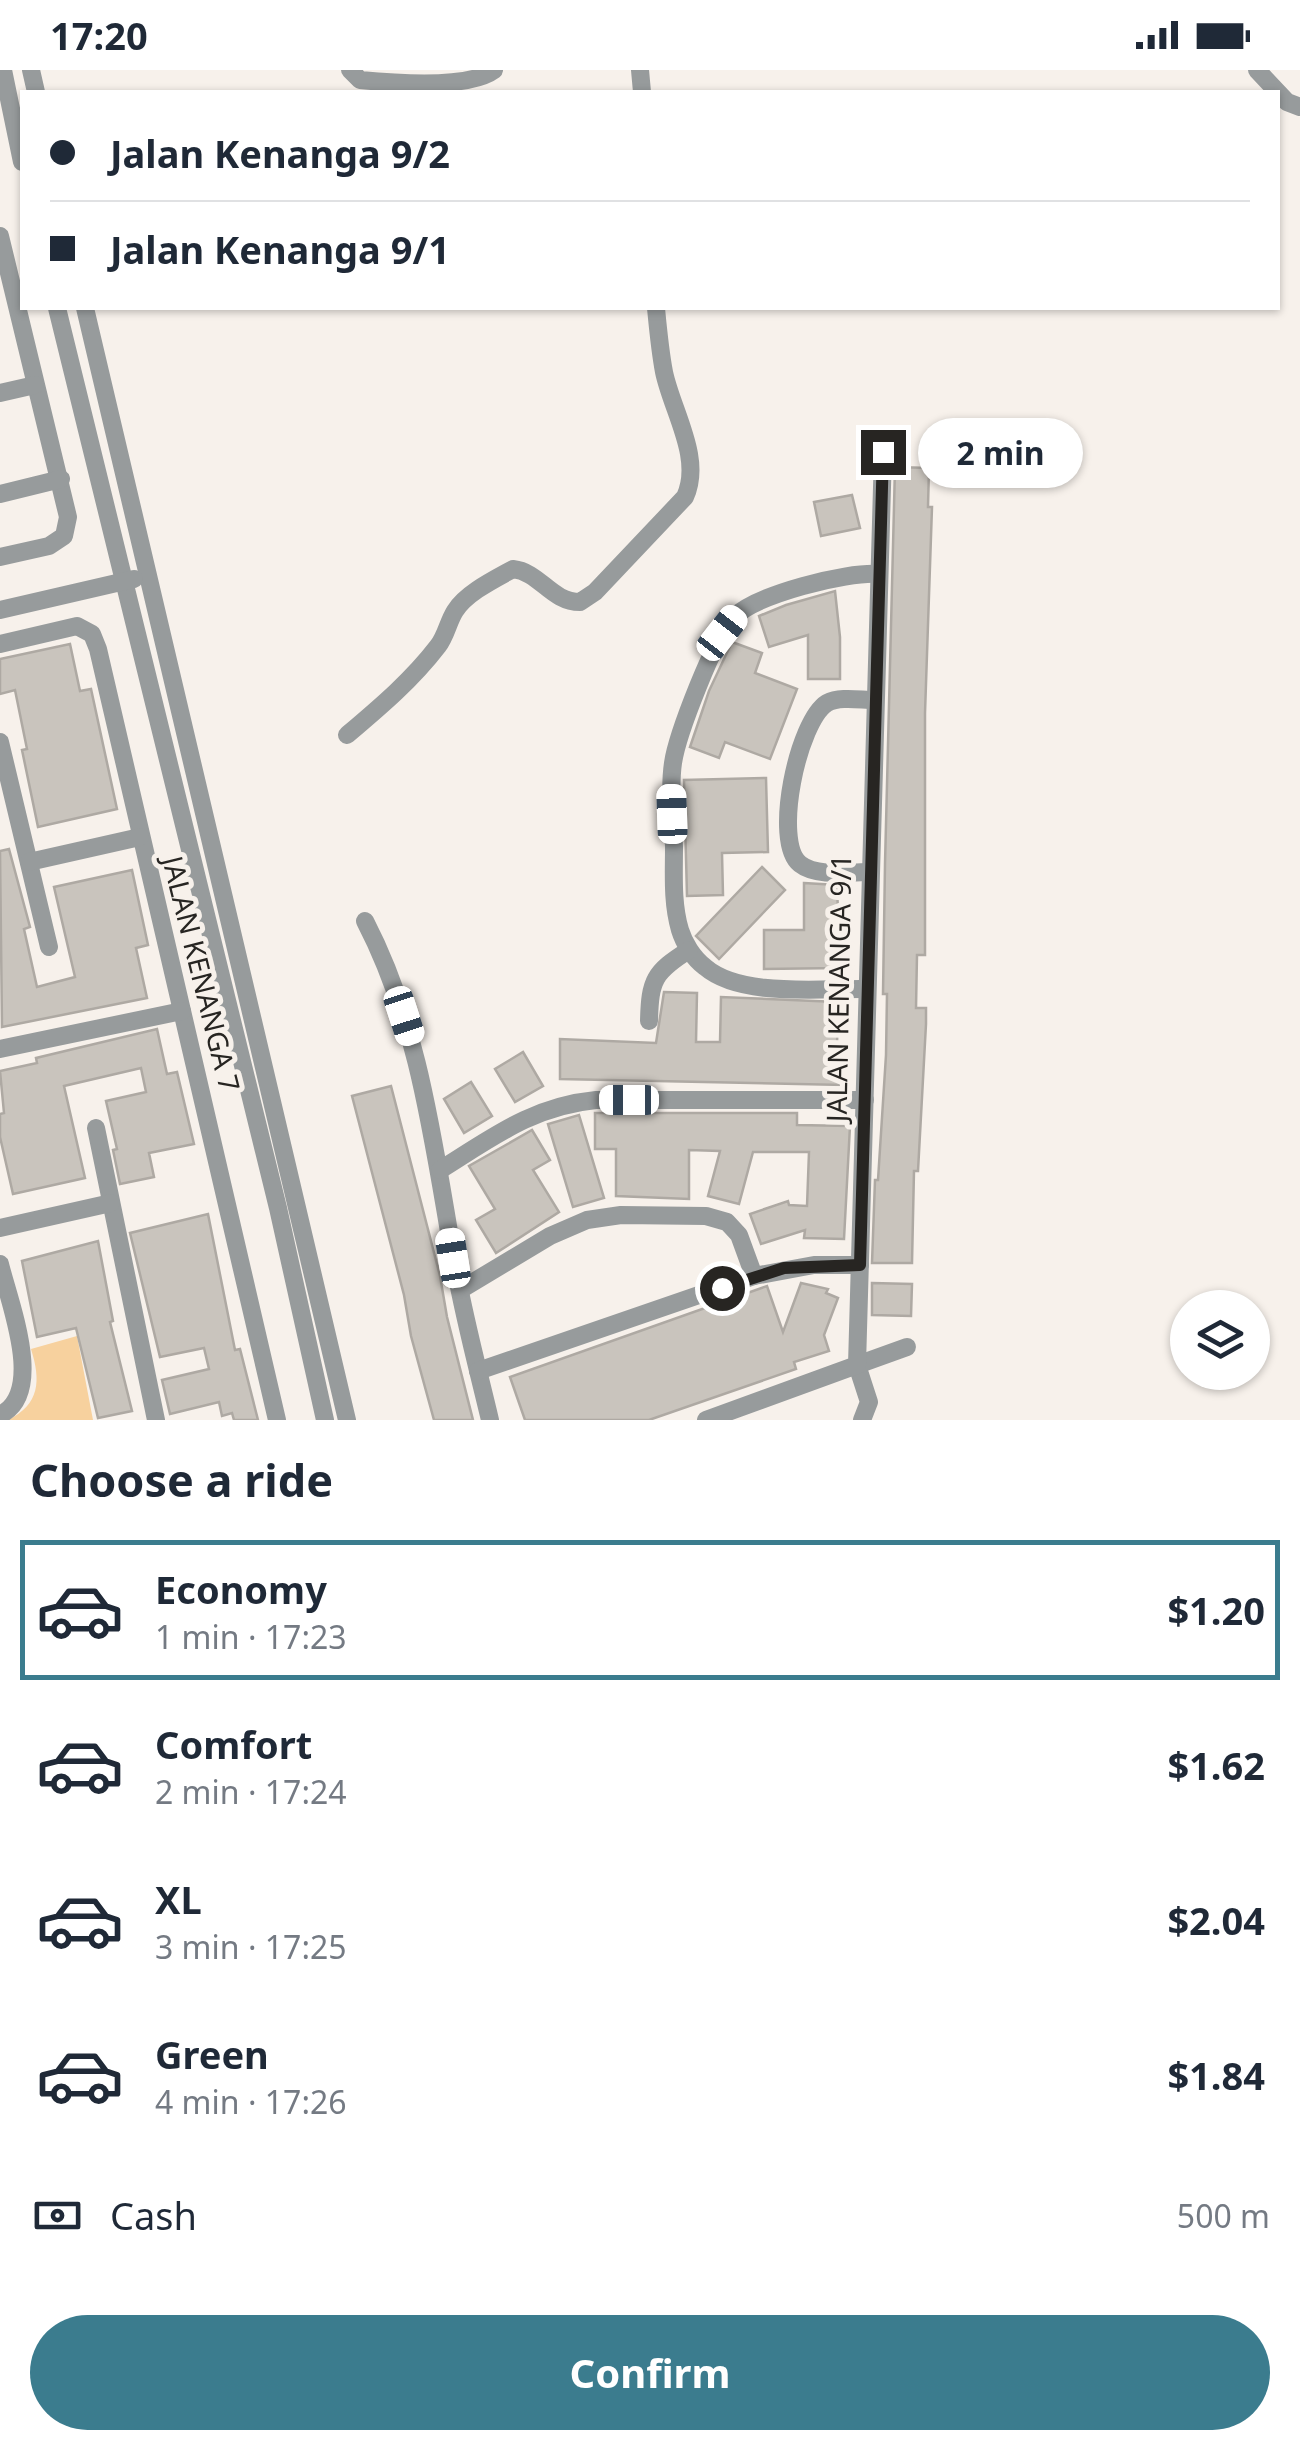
<!DOCTYPE html>
<meta charset="utf-8">
<style>
body{margin:0;font-family:"Noto Sans",sans-serif;background:#f6f6f7;color:#1f2937;height:100vh;display:flex;flex-direction:column;font-size:38px;white-space:nowrap}
*{box-sizing:border-box;margin:0}
p{font-size:32px;color:#747a83}
.icon{flex:none;width:55px;height:55px;fill:none;stroke:currentColor;stroke-width:2;stroke-linecap:round;stroke-linejoin:round}
.map{position:relative;height:1350px;overflow:hidden}
.sheet{display:flex;flex-direction:column;background:#fff;flex:1}
.sheet>*{flex:none}
.hud{position:absolute;left:20px;top:20px;width:1260px;height:220px;border-radius:0px;box-shadow:0 2px 8px #0004;display:grid;align-content:center;height:220px;padding:0 30px;background:#fff}
.fabs{position:absolute;left:1170px;top:1220px;display:grid;gap:20px}
.fabs a{display:grid;place-items:center;width:100px;height:100px;border-radius:50%;background:#fff;box-shadow:0 2px 8px #0004;font-size:50px}
.end{position:absolute;width:45px;height:45px;margin:-22px;border:12px solid #272522;background:#fff;box-shadow:0 0 0 5px #fff}
.from{border-radius:50%}
.bubble{position:absolute;height:70px;border-radius:35px;background:#fff;box-shadow:0 2px 8px #0004;font-size:32px;font-weight:700;line-height:70px;text-align:center}
.car{position:absolute;width:30px;height:60px;margin:-30px -15px;border-radius:12px;box-shadow:0 0 8px 2px #0007;background:linear-gradient(#fff 24%,#345 0 40%,#fff 0 76%,#345 0 86%,#fff 0)}
.hud b{display:flex;align-items:center;gap:35px;height:95px;font-size:38px}
.hud b+b{border-top:2px solid #e0e1e3}
.hud i{width:25px;height:25px;background:#1f2937}
ul{padding:0;list-style:none}
li{display:flex;align-items:center;gap:30px;height:140px;margin:0 20px 15px;padding:0 10px;border:5px solid transparent;border-radius:0px}
li div{flex:1}
li b{display:block;font-size:38px}
li em{font-style:normal;font-weight:700}
li.on{border-color:#3b7c8e}
li>.icon{width:90px;height:90px;stroke-width:1.5}
h2{padding:0 30px;font-size:45px;line-height:120px}
.pay{display:flex;align-items:center;gap:25px;height:110px;padding:0 30px;font-size:38px}
.pay p{margin-inline-start:auto}
.primary-button{display:flex;gap:20px;margin-top:auto;padding:20px 30px}
.primary-button a{flex:1;height:115px;border-radius:60px;background:#3b7c8e;color:#fff;font-size:40px;font-weight:700;line-height:115px;text-align:center}
.status{display:flex;justify-content:space-between;align-items:center;height:70px;padding:0 50px;background:#fff;direction:ltr}
.status svg{height:28px;fill:currentColor}
.map>svg:first-child{display:block}
.green{fill:#f7d19e}
.building{fill:#c9c4bd;stroke:#aea9a3;stroke-width:2.5}
.lines{fill:none;stroke-linecap:round;stroke-linejoin:round}
.minor{stroke:#979b9c;stroke-width:18}
.route{stroke:#272522;stroke-width:12}
.labels{text-anchor:middle;stroke-width:10;stroke-linejoin:round;paint-order:stroke}
.street-label{font-size:28px;fill:#272522;stroke:#f7f1eb}
</style>
<div class="status"><b>17:20</b><svg viewBox="0 0 49 12"><path d="M0 12V9h3v3zM5 12V6h3v6zM10 12V3h3v9zM15 12V0h3v12zM26 1h20v11H26zM47 4h2v5h-2z"/></svg></div>
<div class="map">
<svg width="1300" height="1350" viewBox="0 0 1300 1350">
<rect width="100%" height="100%" fill="#f7f1eb"/>
<!-- green -->
<path class="green" d="M 77,1266 L 93,1350 L 8,1350 C 40,1334 41,1311 31,1279 Z"/>
<!-- building -->
<g class="building">
<path d="M 895,397 L 929,398 L 928,437 L 932,437 L 925,643 L 925,885 L 917,885 L 916,938 L 926,938 L 926,954 L 918,1101 L 914,1101 L 912,1193 L 872,1193 L 875,1110 L 878,1110 L 886,985 L 887,924 L 883,924 L 885,794 Z"/>
<path d="M 852,425 L 860,458 L 821,466 L 814,432 Z"/>
<path d="M 835,521 L 840,567 L 840,609 L 808,609 L 808,565 L 769,577 L 759,546 L 786,535 Z"/>
<path d="M 732,572 L 762,583 L 755,603 L 797,619 L 770,689 L 725,672 L 719,688 L 690,677 L 709,621 Z"/>
<path d="M 70,574 L 80,621 L 91,619 L 117,739 L 38,757 L 22,680 L 27,679 L 15,620 L 0,624 L 0,589 Z"/>
<path d="M 766,708 L 768,782 L 722,783 L 723,825 L 687,826 L 684,710 Z"/>
<path d="M 9,779 L 30,857 L 24,859 L 37,917 L 75,907 L 54,817 L 132,800 L 148,875 L 136,878 L 147,928 L 2,957 L 0,781 Z"/>
<path d="M 762,797 L 785,820 L 719,889 L 696,866 Z"/>
<path d="M 804,813 L 837,815 L 840,898 L 764,899 L 764,860 L 804,860 Z"/>
<path d="M 664,922 L 697,923 L 696,972 L 720,972 L 721,927 L 838,932 L 837,976 L 844,976 L 844,1015 L 560,1009 L 560,969 L 656,973 Z"/>
<path d="M 157,959 L 167,1004 L 177,1002 L 194,1074 L 149,1083 L 154,1107 L 120,1114 L 113,1080 L 117,1079 L 106,1031 L 146,1022 L 141,998 L 64,1016 L 85,1108 L 13,1124 L 0,1067 L 0,1044 L 4,1043 L 0,1001 L 37,993 L 36,988 Z"/>
<path d="M 523,982 L 543,1016 L 515,1032 L 495,999 Z"/>
<path d="M 471,1012 L 492,1046 L 464,1063 L 444,1029 Z"/>
<path d="M 391,1016 L 440,1206 L 447,1247 L 473,1350 L 434,1350 L 411,1266 L 404,1225 L 352,1026 Z"/>
<path d="M 595,1043 L 797,1043 L 797,1055 L 850,1056 L 844,1169 L 804,1168 L 805,1160 L 761,1174 L 750,1144 L 788,1131 L 789,1135 L 807,1136 L 809,1082 L 753,1082 L 739,1134 L 708,1126 L 720,1081 L 689,1080 L 689,1129 L 616,1126 L 616,1079 L 595,1079 Z"/>
<path d="M 579,1045 L 604,1128 L 573,1137 L 548,1054 Z"/>
<path d="M 532,1060 L 550,1090 L 533,1100 L 559,1142 L 496,1183 L 476,1150 L 495,1139 L 469,1096 Z"/>
<path d="M 208,1144 L 235,1280 L 240,1279 L 258,1350 L 234,1350 L 232,1343 L 222,1346 L 219,1332 L 170,1344 L 162,1310 L 209,1299 L 204,1278 L 160,1287 L 130,1163 Z"/>
<path d="M 98,1171 L 113,1251 L 110,1252 L 132,1341 L 98,1348 L 76,1258 L 37,1267 L 22,1191 Z"/>
<path d="M 801,1213 L 828,1219 L 826,1223 L 838,1228 L 824,1265 L 829,1281 L 794,1292 L 796,1299 L 649,1350 L 525,1350 L 510,1307 L 767,1216 L 783,1262 Z"/>
<path d="M 872,1213 L 912,1214 L 911,1246 L 872,1245 Z"/>
</g>
<g class="lines">
<!-- minor -->
<g class="minor">
<path d="M 3,0 L 22,92"/>
<path d="M 31,0 L 36,22"/>
<path d="M 350,0 L 360,10 C 392,13 469,19 494,0"/>
<path d="M 640,0 L 642,22"/>
<path d="M 1257,0 L 1287,32 L 1300,37"/>
<path d="M 0,166 L 68,447 L 64,466 L 49,476 L 0,487"/>
<path d="M 57,238 L 278,1138 L 325,1350"/>
<path d="M 85,238 L 347,1350"/>
<path d="M 0,323 L 35,315"/>
<path d="M 0,424 L 61,409"/>
<path d="M 0,540 L 134,509"/>
<path d="M 0,574 L 77,556 L 92,564 L 98,579 L 277,1350"/>
<path d="M 347,665 C 380,637 412,610 438,576 C 446,566 448,552 455,541 C 466,523 495,509 513,499 C 540,502 551,532 580,532 L 595,522 L 685,427 C 703,388 672,341 664,302 C 660,281 658,259 656,238"/>
<path d="M 0,672 L 49,877"/>
<path d="M 29,792 L 140,767"/>
<path d="M 870,802 C 850,802 816,807 800,794 C 772,772 798,651 827,633 C 840,626 860,630 874,630"/>
<path d="M 365,851 C 419,955 433,1071 453,1185 C 462,1240 477,1295 490,1350"/>
<path d="M 867,919 C 821,918 741,928 705,897 C 693,888 684,873 680,860 C 672,833 674,804 674,777 C 673,749 669,720 673,693 C 677,665 715,566 734,547 C 758,524 845,502 878,504"/>
<path d="M 649,951 C 650,910 654,902 689,880"/>
<path d="M 0,979 L 182,941"/>
<path d="M 96,1058 L 156,1350"/>
<path d="M 440,1100 C 493,1067 533,1036 596,1030 L 865,1030"/>
<path d="M 0,1158 L 111,1133"/>
<path d="M 0,1194 C 9,1232 46,1323 0,1345"/>
<path d="M 460,1220 L 550,1166 L 587,1150 L 621,1145 L 706,1146 L 727,1152 L 739,1165 L 754,1206"/>
<path d="M 857,1295 L 869,1332 L 862,1350"/>
<path d="M 857,1295 L 907,1277"/>
<path d="M 478,1301 L 754,1206 L 814,1195 L 860,1195"/>
<path d="M 706,1350 L 857,1295 L 883,382"/>
</g>
</g>
<g class="lines">
<!-- route -->
<path class="route" d="M 722,1218 L 784,1198 L 860,1195 L 883,382"/>
</g>
<g class="labels">
<!-- street labels -->
<g class="street-label">
<text transform="translate(201 904) rotate(76)" y="10">JALAN KENANGA 7</text>
<text transform="translate(839 918) rotate(-89)" y="10">JALAN KENANGA 9/1</text>
</g>
</g>
</svg>
<div class="fabs">
<a><svg class="icon" aria-label="layers" viewBox="0 0 24 24"><path d="M12 4l9 5-9 5-9-5zM3 14l9 5 9-5"/></svg></a>
</div>
<i class="end from" style="left:722px;top:1218px"></i>
<i class="end" style="left:883px;top:382px"></i>
<div class="bubble" style="left:918px;top:348px;width:165px">2 min</div>
<i class="car" style="left:722px;top:563px;rotate:38deg"></i>
<i class="car" style="left:672px;top:744px;rotate:358deg"></i>
<i class="car" style="left:404px;top:946px;rotate:162deg"></i>
<i class="car" style="left:629px;top:1030px;rotate:270deg"></i>
<i class="car" style="left:453px;top:1188px;rotate:351deg"></i>
<div class="hud">
<b><i class="from"></i>Jalan Kenanga 9/2</b>
<b><i></i>Jalan Kenanga 9/1</b>
</div>
</div>
<section class="sheet">
<h2>Choose a ride</h2>
<ul>
<li class="on"><svg class="icon" aria-label="car" viewBox="0 0 24 24"><path d="M5 17H2v-5l4-1 3-4h7l3 4 3 1v5h-3M9 17h6M6 11h13"/><circle cx="7" cy="17" r="2"/><circle cx="17" cy="17" r="2"/></svg><div><b>Economy</b><p>1 min · 17:23</p></div><em>$1.20</em></li>
<li><svg class="icon" aria-label="car" viewBox="0 0 24 24"><path d="M5 17H2v-5l4-1 3-4h7l3 4 3 1v5h-3M9 17h6M6 11h13"/><circle cx="7" cy="17" r="2"/><circle cx="17" cy="17" r="2"/></svg><div><b>Comfort</b><p>2 min · 17:24</p></div><em>$1.62</em></li>
<li><svg class="icon" aria-label="car" viewBox="0 0 24 24"><path d="M5 17H2v-5l4-1 3-4h7l3 4 3 1v5h-3M9 17h6M6 11h13"/><circle cx="7" cy="17" r="2"/><circle cx="17" cy="17" r="2"/></svg><div><b>XL</b><p>3 min · 17:25</p></div><em>$2.04</em></li>
<li><svg class="icon" aria-label="car" viewBox="0 0 24 24"><path d="M5 17H2v-5l4-1 3-4h7l3 4 3 1v5h-3M9 17h6M6 11h13"/><circle cx="7" cy="17" r="2"/><circle cx="17" cy="17" r="2"/></svg><div><b>Green</b><p>4 min · 17:26</p></div><em>$1.84</em></li>
</ul>
<div class="pay"><svg class="icon" aria-label="cash" viewBox="0 0 24 24"><path d="M3 7h18v10H3z"/><circle cx="12" cy="12" r="2"/></svg>Cash<p>500 m</p></div>
<div class="primary-button"><a>Confirm</a></div>
</section>
